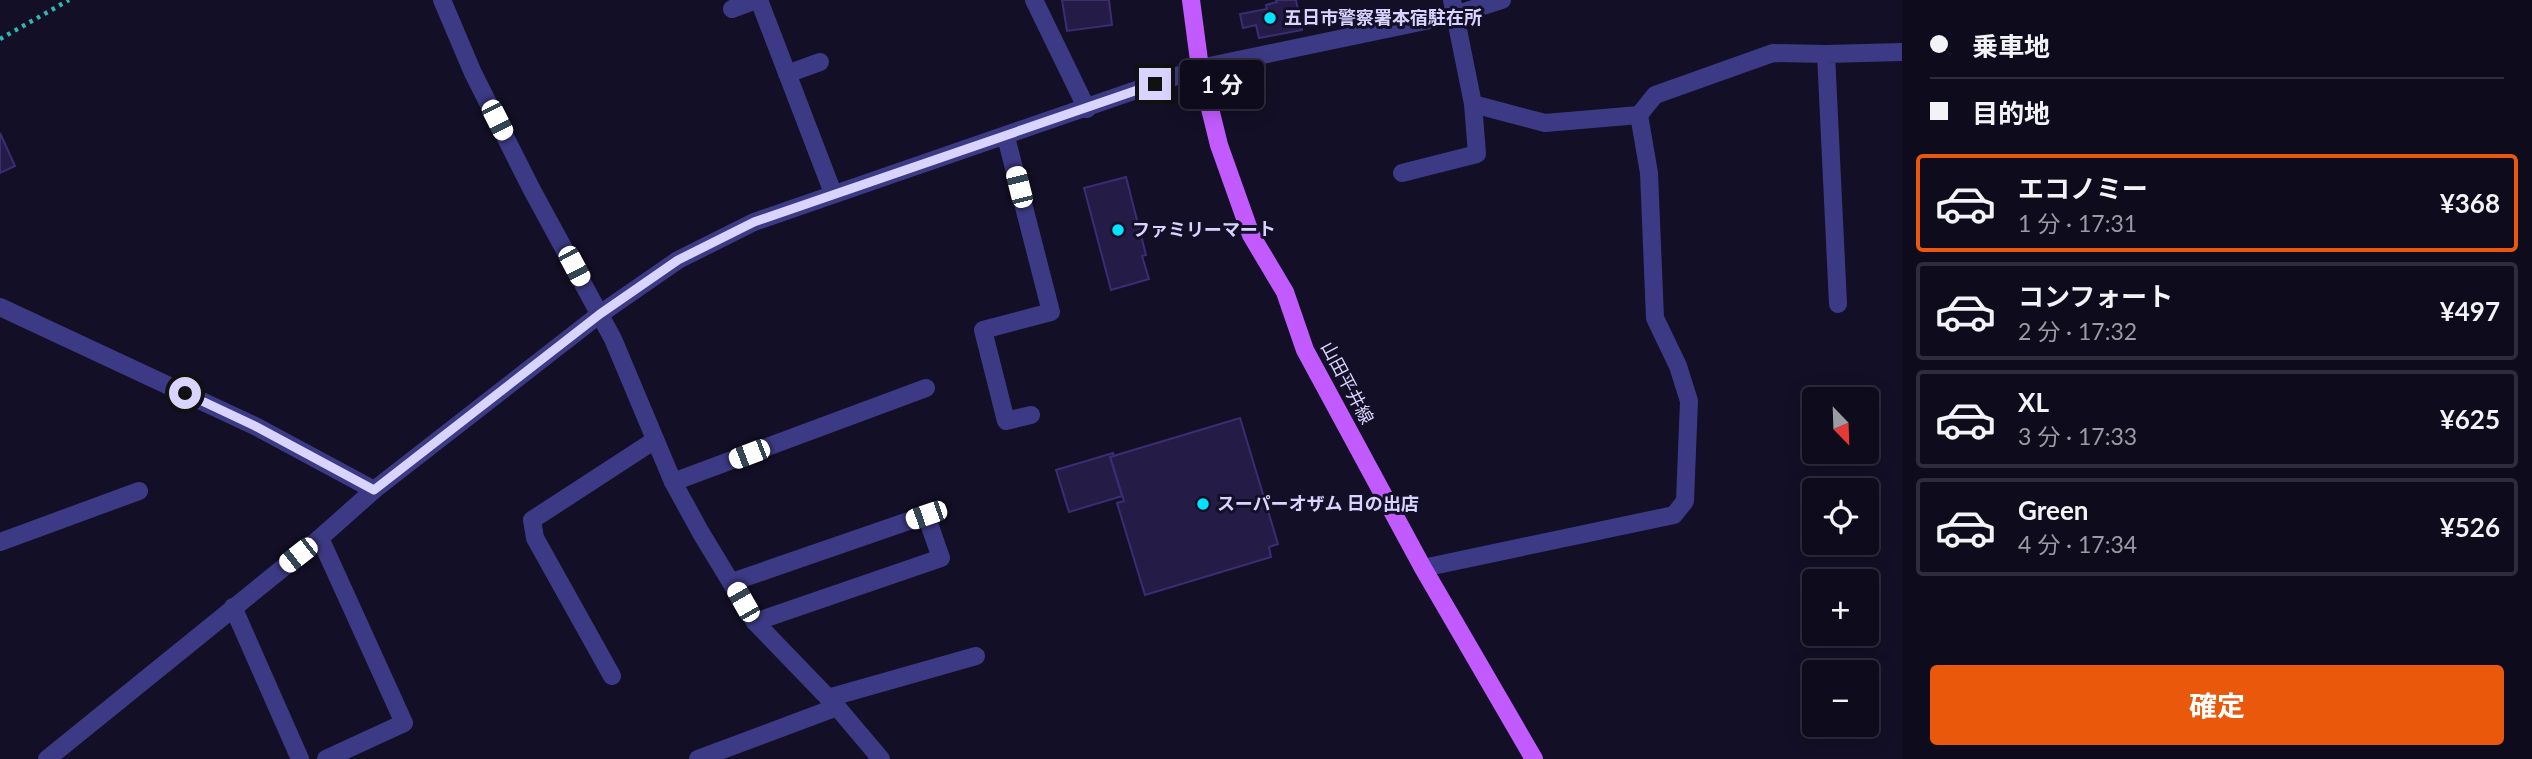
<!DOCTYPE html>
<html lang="ja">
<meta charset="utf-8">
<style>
body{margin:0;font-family:Lato,"Noto Sans JP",sans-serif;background:#1c1929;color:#f1f3f6;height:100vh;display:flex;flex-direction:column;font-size:26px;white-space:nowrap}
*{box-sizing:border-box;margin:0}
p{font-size:23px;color:#9b9ba3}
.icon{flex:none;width:38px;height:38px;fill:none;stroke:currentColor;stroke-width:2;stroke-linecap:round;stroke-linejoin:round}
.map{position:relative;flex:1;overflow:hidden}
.drawer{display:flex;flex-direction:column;background:#0e0b1c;width:630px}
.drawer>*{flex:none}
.hud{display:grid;align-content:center;height:154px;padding:0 28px;background:#0e0b1c}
.needle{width:46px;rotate:157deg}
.fabs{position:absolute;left:1802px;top:387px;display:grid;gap:14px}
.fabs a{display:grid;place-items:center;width:77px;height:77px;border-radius:7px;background:#0e0b1c;box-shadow:0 4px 18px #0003,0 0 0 2px #2e2b3b;font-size:35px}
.end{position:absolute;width:32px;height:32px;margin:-16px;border:9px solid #d9d4ff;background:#111;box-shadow:0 0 0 4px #111}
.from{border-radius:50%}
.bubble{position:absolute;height:49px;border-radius:7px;background:#0e0b1c;box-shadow:0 4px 18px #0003,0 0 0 2px #2e2b3b;font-size:23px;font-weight:700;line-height:49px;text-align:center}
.car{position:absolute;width:21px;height:42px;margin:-21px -10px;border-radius:9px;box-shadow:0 0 5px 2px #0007;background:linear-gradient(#fff 24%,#345 0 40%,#fff 0 76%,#345 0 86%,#fff 0)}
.hud b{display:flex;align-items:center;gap:24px;height:66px;font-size:26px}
.hud b+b{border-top:2px solid #2e2b3b}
.hud i{width:18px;height:18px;background:#f1f3f6}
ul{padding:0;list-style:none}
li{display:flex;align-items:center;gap:21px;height:98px;margin:0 14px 10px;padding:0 14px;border:4px solid #2e2b3b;border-radius:7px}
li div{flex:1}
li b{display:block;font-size:26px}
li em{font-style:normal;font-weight:700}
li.active{border-color:#ea580c}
li>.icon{width:63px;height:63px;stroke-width:1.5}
.cta{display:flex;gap:14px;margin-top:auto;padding:14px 28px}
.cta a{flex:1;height:80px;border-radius:7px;background:#ea580c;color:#fff;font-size:28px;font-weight:700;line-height:80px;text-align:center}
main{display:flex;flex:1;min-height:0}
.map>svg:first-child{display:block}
.building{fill:#241b47;stroke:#3b2d73;stroke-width:2}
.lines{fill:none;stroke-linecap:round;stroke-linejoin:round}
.path{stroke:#2fb8b0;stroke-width:4.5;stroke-dasharray:3.5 5;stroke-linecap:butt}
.minor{stroke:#3d3a85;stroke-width:18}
.major{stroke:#c25bff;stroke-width:18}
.route{stroke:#d9d4ff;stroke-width:9}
.poi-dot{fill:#00e5ff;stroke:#130f26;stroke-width:2.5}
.labels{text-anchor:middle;stroke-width:6;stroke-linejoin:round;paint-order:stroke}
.poi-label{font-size:18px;font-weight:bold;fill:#d9d4ff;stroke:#130f26;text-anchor:start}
.street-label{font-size:18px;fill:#d9d4ff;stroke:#130f26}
</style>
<main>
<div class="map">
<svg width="1902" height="759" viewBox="0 0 1902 759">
<rect width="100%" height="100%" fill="#130f26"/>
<!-- building -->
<g class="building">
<path d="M 1062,0 L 1109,0 L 1112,25 L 1067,31 Z"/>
<path d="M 1276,0 L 1296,0 L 1302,30 L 1259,38 L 1256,25 L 1243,28 L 1240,14 L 1267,9 L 1266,5 L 1277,2 Z"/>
<path d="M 0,133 L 15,166 L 0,173 Z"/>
<path d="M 1126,177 L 1146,255 L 1142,256 L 1149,279 L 1111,290 L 1084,188 Z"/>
<path d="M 1240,418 L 1278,544 L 1269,547 L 1271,557 L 1145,595 L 1117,503 L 1124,501 L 1110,457 Z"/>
<path d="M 1113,453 L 1114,456 L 1110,457 L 1122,496 L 1069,512 L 1056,470 Z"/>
</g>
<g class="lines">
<!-- path -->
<path class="path" d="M 0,39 L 69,0"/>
<!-- minor -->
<g class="minor">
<path d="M 442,0 L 473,73 L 532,190 L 613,339 L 673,482 L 701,533 L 755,622 L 837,707 L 881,759"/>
<path d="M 759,0 L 833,193"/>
<path d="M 1034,0 L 1087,109"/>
<path d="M 732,9 L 756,0"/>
<path d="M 787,74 L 820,62"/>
<path d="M 1639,115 L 1655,95 L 1773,53 L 1826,54"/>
<path d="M 1006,137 L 1051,312 L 983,330 L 1006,421 L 1031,415"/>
<path d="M 1402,173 L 1477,154 L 1473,104"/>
<path d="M 1838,304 L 1826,54 L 1902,52"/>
<path d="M 0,307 L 255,426 L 374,490"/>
<path d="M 673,482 L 926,388"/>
<path d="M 320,538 L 404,723 L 326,759"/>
<path d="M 0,542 L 139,491"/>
<path d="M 1423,568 L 1674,515 L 1685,501 L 1689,401 L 1678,366 L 1655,318 L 1649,173 L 1639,115 L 1545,123 L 1473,104 L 1452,0"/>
<path d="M 732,582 L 926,515 L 941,558 L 755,622"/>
<path d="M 233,607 L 300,759"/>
<path d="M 612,676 L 535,538 L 532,520 L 655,440"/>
<path d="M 828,698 L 976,656"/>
<path d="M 47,759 L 320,538 L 374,490 L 600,314 L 678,260 L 754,222 L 1200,68 L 1454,15 L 1502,0"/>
<path d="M 698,759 L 837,707"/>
</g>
<!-- major -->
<path class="major" d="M 1191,0 L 1200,68 L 1219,145 L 1251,235 L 1285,292 L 1305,350 L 1423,568 L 1534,759"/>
</g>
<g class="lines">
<!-- route -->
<path class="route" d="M 185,393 L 255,426 L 374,490 L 600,314 L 678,260 L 754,222 L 1155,84"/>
</g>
<!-- markers -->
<g class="poi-dot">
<circle cx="1270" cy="18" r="7"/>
<circle cx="1118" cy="230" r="7"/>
<circle cx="1203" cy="504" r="7"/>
</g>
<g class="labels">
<!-- poi labels -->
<g class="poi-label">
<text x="1284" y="24">五日市警察署本宿駐在所</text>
<text x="1132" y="236">ファミリーマート</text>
<text x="1217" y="510">スーパーオザム 日の出店</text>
</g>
<!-- street labels -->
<g class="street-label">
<text transform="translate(1347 383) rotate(62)" y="6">山田平井線</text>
</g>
</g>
</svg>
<div class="fabs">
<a><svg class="needle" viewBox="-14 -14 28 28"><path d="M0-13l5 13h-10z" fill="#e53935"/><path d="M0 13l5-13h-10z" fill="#9b9ba3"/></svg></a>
<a><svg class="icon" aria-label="locate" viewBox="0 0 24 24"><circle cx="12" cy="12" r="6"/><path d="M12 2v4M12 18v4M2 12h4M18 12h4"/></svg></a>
<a>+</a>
<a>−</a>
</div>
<i class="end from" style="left:185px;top:393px"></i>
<i class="end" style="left:1155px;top:84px"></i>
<div class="bubble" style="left:1180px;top:60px;width:84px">1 分</div>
<i class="car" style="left:497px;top:120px;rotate:153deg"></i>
<i class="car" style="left:1019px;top:187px;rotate:346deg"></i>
<i class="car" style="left:574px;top:266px;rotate:152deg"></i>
<i class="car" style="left:749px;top:454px;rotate:249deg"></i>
<i class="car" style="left:926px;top:515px;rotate:251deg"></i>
<i class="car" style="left:298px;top:555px;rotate:232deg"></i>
<i class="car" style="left:743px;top:602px;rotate:330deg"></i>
</div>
<section class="drawer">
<div class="hud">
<b><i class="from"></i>乗車地</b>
<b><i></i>目的地</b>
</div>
<ul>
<li class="active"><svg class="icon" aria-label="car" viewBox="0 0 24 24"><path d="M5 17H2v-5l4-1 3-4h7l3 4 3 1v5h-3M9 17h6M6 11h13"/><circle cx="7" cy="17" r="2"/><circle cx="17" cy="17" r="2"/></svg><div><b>エコノミー</b><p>1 分 · 17:31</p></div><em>¥368</em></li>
<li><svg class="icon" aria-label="car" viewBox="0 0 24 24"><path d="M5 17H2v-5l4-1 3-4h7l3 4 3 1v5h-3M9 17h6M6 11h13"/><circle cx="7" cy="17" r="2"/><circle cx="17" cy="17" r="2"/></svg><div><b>コンフォート</b><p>2 分 · 17:32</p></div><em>¥497</em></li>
<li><svg class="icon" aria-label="car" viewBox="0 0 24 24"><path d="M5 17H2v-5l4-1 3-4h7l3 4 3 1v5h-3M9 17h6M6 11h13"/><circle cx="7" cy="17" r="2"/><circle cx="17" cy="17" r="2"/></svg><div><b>XL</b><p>3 分 · 17:33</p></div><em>¥625</em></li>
<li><svg class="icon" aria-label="car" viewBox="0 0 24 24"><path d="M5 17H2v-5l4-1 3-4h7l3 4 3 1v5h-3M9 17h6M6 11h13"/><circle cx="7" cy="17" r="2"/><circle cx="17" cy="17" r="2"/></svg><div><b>Green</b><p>4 分 · 17:34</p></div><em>¥526</em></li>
</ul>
<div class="cta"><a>確定</a></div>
</section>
</main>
